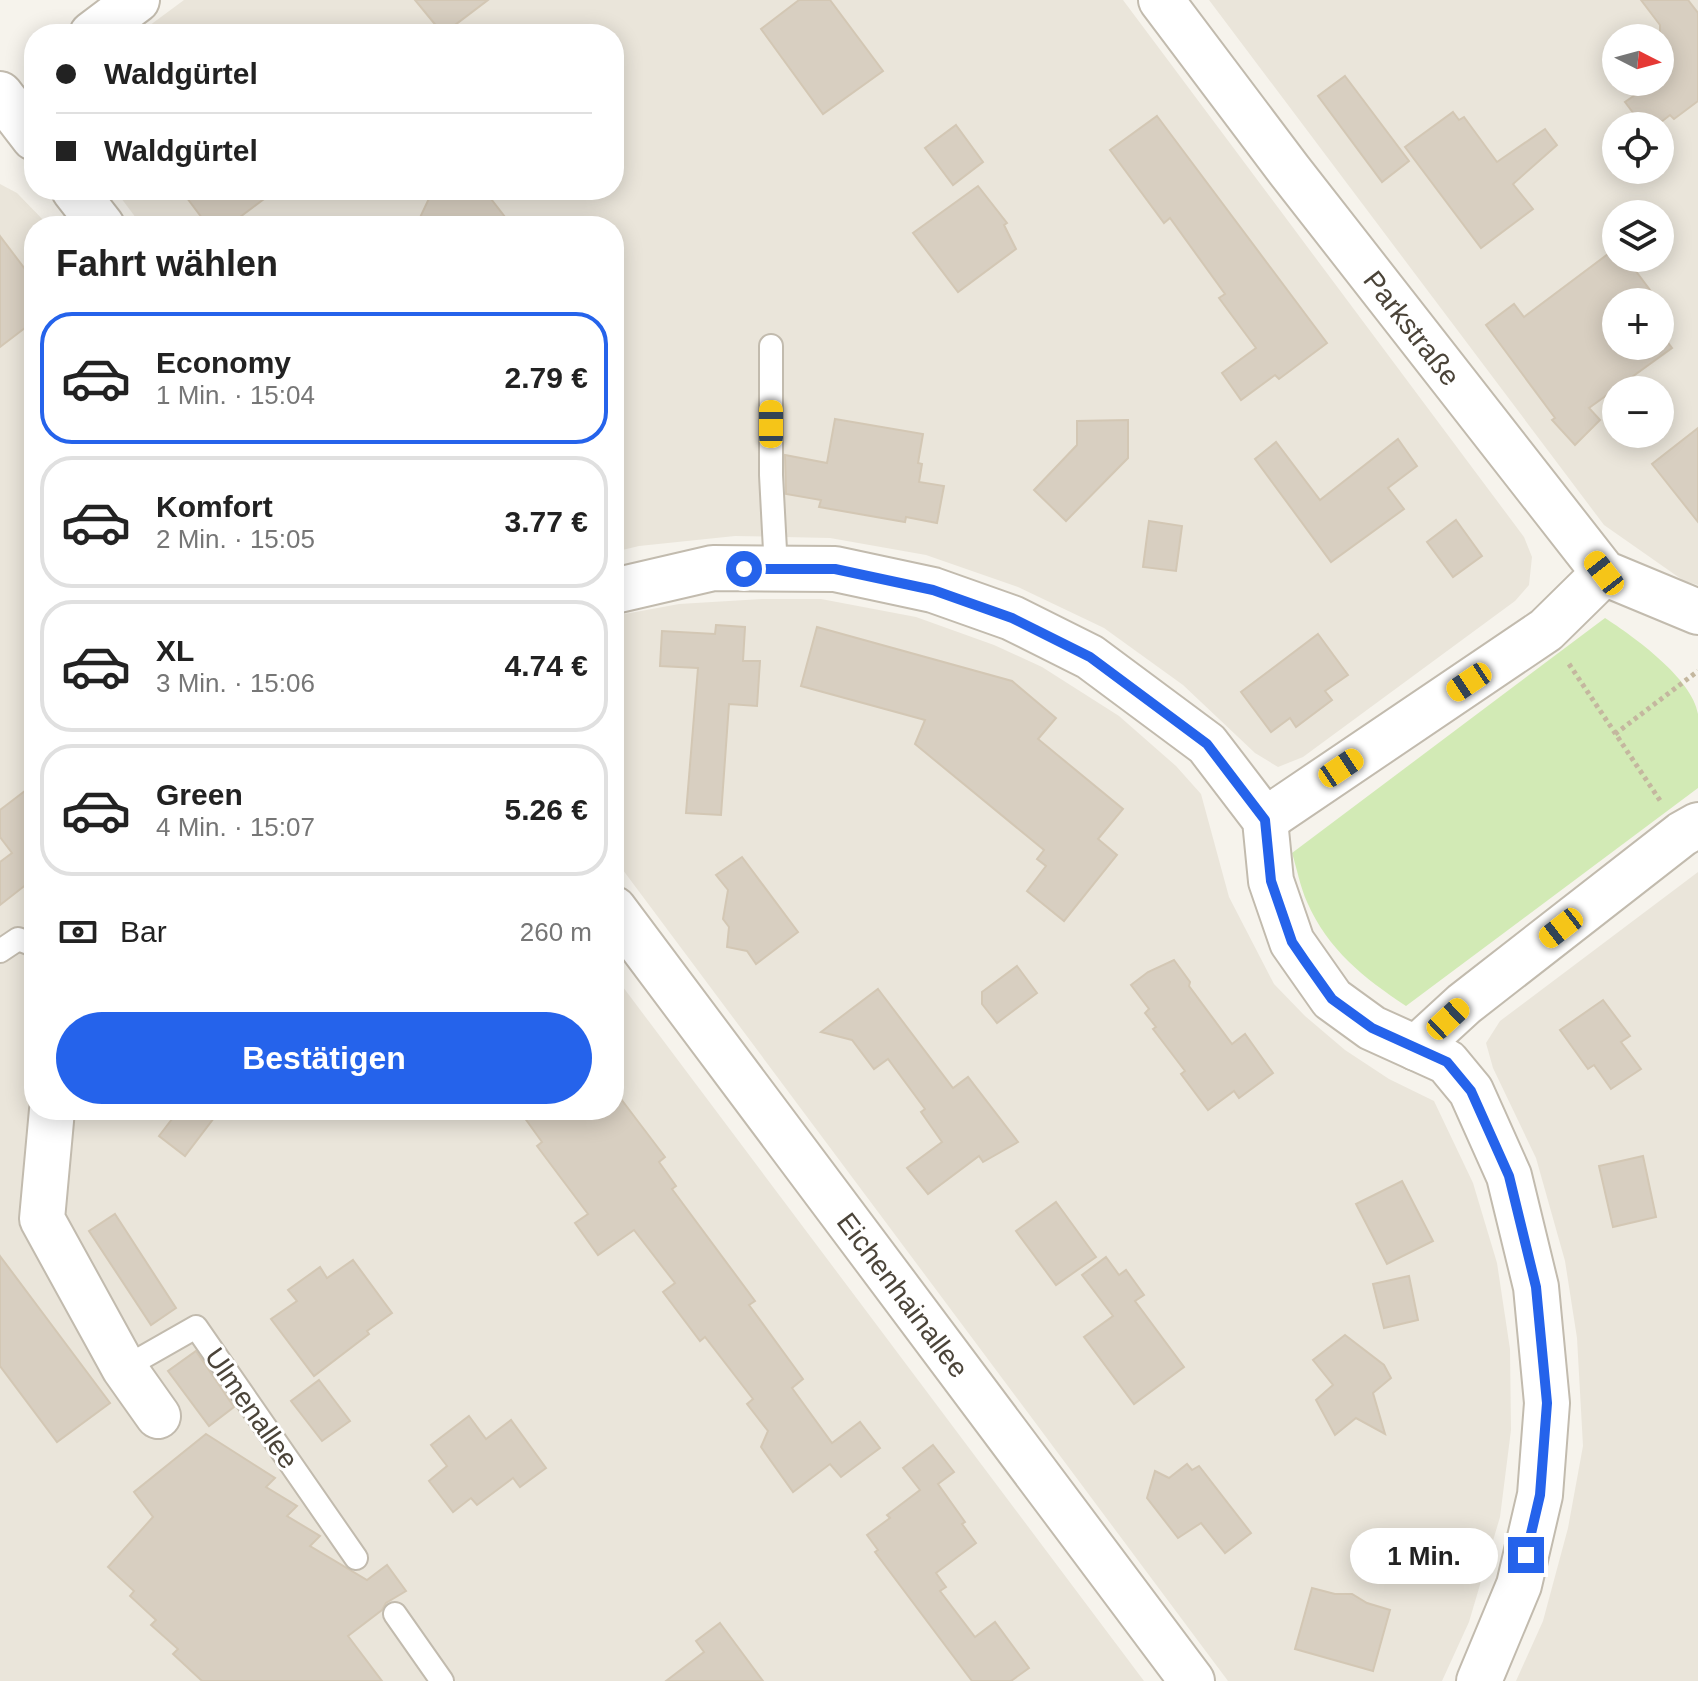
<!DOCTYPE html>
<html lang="de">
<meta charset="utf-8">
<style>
body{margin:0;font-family:Helvetica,sans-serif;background:#f2f2f2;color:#222;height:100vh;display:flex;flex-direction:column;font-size:30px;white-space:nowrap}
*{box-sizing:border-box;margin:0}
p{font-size:26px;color:#767676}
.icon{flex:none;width:44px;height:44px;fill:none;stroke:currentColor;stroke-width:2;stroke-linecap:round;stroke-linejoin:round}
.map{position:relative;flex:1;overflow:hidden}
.panel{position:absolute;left:24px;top:216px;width:600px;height:904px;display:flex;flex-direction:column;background:#fff;border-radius:32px;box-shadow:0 4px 20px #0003}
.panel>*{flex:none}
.guide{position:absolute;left:24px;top:24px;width:600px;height:176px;border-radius:32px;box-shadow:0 4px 20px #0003;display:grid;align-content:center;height:176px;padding:0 32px;background:#fff}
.needle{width:52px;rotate:96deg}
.buttons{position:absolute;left:1602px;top:24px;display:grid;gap:16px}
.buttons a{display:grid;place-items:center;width:72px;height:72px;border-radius:50%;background:#fff;box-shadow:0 4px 20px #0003;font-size:40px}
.end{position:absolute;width:36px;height:36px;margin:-18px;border:10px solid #2563eb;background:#fff;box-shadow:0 0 0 4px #fff}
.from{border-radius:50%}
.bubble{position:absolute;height:56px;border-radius:28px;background:#fff;box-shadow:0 4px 20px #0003;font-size:26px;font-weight:700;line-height:56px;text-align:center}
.car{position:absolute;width:24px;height:48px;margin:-24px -12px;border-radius:10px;box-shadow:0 0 6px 2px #0007;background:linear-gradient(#f5c518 24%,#345 0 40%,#f5c518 0 76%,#345 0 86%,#f5c518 0)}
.guide b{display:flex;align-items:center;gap:28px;height:76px;font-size:30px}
.guide b+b{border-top:2px solid #e0e0e0}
.guide i{width:20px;height:20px;background:#222}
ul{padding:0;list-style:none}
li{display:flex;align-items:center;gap:24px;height:132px;margin:0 16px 12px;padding:0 16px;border:4px solid #e0e0e0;border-radius:32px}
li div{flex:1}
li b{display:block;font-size:30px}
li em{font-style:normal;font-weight:700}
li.active{border-color:#2563eb}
li>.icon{width:72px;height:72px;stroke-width:1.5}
h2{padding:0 32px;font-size:36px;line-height:96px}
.pay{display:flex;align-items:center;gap:20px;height:88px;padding:0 32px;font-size:30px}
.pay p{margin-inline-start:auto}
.cta{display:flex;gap:16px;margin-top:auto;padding:16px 32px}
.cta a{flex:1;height:92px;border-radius:48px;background:#2563eb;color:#fff;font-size:32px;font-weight:700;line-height:92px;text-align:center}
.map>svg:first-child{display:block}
.residential{fill:#eae5da;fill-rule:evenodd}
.green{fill:#d2eab5}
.building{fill:#d8cfc1;stroke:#d3c7b4;stroke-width:2}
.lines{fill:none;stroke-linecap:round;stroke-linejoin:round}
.service-casing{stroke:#c2bbae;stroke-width:26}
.minor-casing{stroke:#c2bbae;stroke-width:48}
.path{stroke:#c4b79f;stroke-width:5;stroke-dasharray:4 4;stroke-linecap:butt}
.service{stroke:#fff;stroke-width:22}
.minor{stroke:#fff;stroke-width:44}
.route{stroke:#2563eb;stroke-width:10}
.labels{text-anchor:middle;stroke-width:6;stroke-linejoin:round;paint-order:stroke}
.street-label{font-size:28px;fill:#4b4439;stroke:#fff}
</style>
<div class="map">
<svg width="1698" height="1681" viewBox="0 0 1698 1681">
<rect width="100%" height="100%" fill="#f6f3ec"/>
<!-- residential -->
<g class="residential">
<path d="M 184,0 L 1123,0 L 1524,537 L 1532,557 L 1529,585 L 1515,601 L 1303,757 L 1278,767 L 1255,753 L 1183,685 L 1104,628 L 1018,587 L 926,555 L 830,538 L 735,536 L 639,546 L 614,552 L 614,226 L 142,226 L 115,190 L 614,190 L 614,34 L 138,34 Z"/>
<path d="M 1209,0 L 1698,0 L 1698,585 L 1684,581 L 1604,525 ZM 1616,38 L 1660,38 L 1660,82 L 1616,82 ZM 1616,126 L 1660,126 L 1660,170 L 1616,170 ZM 1616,214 L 1660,214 L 1660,258 L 1616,258 ZM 1616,302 L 1660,302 L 1660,346 L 1616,346 ZM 1616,390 L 1660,390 L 1660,434 L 1616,434 Z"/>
<path d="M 0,184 L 17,193 L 49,226 L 34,226 L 34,1110 L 614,1110 L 614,975 L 1144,1681 L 0,1681 Z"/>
<path d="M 762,599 L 821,599 L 916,617 L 994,645 L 1042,667 L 1119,716 L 1176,766 L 1201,794 L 1229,897 L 1274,984 L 1305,1016 L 1345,1050 L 1389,1079 L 1434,1101 L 1473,1183 L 1497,1263 L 1510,1349 L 1511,1430 L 1500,1517 L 1469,1622 L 1442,1681 L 1228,1681 L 614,858 L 614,616 L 679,604 Z"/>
<path d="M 1698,872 L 1698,1681 L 1516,1681 L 1543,1621 L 1568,1528 L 1583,1446 L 1577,1338 L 1565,1261 L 1536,1158 L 1493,1068 L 1486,1043 L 1500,1021 Z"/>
</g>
<!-- green -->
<path class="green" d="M 1605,618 C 1633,636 1693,679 1698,714 C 1698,738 1698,764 1698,788 L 1406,1006 C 1364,978 1328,950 1307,902 C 1300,886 1297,869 1292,853 Z"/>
<!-- building -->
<g class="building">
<path d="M 415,0 L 488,0 L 443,34 Z"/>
<path d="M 799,0 L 830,0 L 883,71 L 823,114 L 761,29 Z"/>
<path d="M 1641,0 L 1688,0 L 1698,13 L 1698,101 L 1674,119 L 1670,115 L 1656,126 L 1643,126 L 1625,102 L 1648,86 L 1645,82 L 1660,82 L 1660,25 Z"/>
<path d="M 1345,76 L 1409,161 L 1382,182 L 1318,96 Z"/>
<path d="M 1453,112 L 1459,120 L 1464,117 L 1497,162 L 1545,129 L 1557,145 L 1513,184 L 1533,209 L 1481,248 L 1405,147 Z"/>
<path d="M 1157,116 L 1327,343 L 1279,379 L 1275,375 L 1241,400 L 1222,373 L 1256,348 L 1219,298 L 1225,294 L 1170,218 L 1164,223 L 1110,150 Z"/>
<path d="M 956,125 L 983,162 L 953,185 L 925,148 Z"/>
<path d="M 978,186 L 1007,223 L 1004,225 L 1016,249 L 958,292 L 913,233 Z"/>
<path d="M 181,190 L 276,190 L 228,226 L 208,226 Z"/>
<path d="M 433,190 L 484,190 L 512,226 L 416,226 Z"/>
<path d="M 0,236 L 34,281 L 34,321 L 0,347 Z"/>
<path d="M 1616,248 L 1616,258 L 1626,258 L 1653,294 L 1642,302 L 1616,302 L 1616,346 L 1660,346 L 1660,332 L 1672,348 L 1589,408 L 1600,420 L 1575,445 L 1552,420 L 1555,418 L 1486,325 L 1514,304 L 1524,317 Z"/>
<path d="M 835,419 L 923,434 L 918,463 L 922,464 L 919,482 L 944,486 L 937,523 L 906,517 L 905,522 L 819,507 L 821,500 L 786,494 L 785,455 L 827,463 Z"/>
<path d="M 1128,420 L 1128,458 L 1066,521 L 1034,490 L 1077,445 L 1077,421 Z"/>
<path d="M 1698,428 L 1698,522 L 1652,464 Z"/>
<path d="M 1398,439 L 1417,466 L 1388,488 L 1404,509 L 1331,562 L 1255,459 L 1276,442 L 1320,500 Z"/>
<path d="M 1456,520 L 1482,556 L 1453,577 L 1427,542 Z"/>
<path d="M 1149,521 L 1182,526 L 1176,571 L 1143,567 Z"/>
<path d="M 716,625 L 745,627 L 743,661 L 760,661 L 757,706 L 729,704 L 721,815 L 686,813 L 698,668 L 660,666 L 662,631 L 715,634 Z"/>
<path d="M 817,627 L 1012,681 L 1056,718 L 1038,739 L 1123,809 L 1098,839 L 1117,855 L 1064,921 L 1027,891 L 1046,866 L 1037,859 L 1044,850 L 915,744 L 925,720 L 801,686 Z"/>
<path d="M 1318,634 L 1348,675 L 1325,691 L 1332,700 L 1296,727 L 1290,718 L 1271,732 L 1241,692 Z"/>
<path d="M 34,784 L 34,882 L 32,880 L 0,905 L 0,862 L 12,853 L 0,837 L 0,810 Z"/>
<path d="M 742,857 L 798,932 L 756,964 L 747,951 L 727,947 L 729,927 L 723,919 L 728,890 L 716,875 Z"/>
<path d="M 1174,960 L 1190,982 L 1189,986 L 1232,1044 L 1245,1034 L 1273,1073 L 1239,1098 L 1234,1091 L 1208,1110 L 1181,1074 L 1185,1071 L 1153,1029 L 1156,1027 L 1145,1013 L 1149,1009 L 1131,985 L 1148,972 Z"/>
<path d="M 1017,966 L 1037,993 L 997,1023 L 982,1004 L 982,992 Z"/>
<path d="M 878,989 L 953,1088 L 968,1077 L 1018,1142 L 983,1162 L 979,1156 L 928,1194 L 907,1168 L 942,1142 L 921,1112 L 925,1109 L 888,1059 L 874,1069 L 852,1040 L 821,1032 Z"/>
<path d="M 1603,1000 L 1630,1036 L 1621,1042 L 1641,1069 L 1611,1089 L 1594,1065 L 1588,1069 L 1560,1030 Z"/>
<path d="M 621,1099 L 665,1157 L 659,1162 L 676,1186 L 672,1189 L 755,1301 L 749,1305 L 803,1379 L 792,1388 L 832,1443 L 860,1422 L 880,1448 L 841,1477 L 830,1464 L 793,1492 L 761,1447 L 768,1431 L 747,1404 L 753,1399 L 705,1337 L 700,1341 L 663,1292 L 675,1283 L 634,1230 L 598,1255 L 575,1223 L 588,1214 L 537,1146 L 542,1142 L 519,1110 L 614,1110 L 614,1104 Z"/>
<path d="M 179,1110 L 220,1110 L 185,1156 L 159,1136 Z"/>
<path d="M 1643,1156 L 1656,1217 L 1613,1227 L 1599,1166 Z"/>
<path d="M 1402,1181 L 1433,1241 L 1387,1264 L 1356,1204 Z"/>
<path d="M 1056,1202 L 1096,1257 L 1056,1285 L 1016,1231 Z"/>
<path d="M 115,1214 L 176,1308 L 151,1325 L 89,1231 Z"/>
<path d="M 0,1256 L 110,1403 L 57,1442 L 0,1366 Z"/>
<path d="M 1106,1257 L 1119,1275 L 1126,1270 L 1144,1295 L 1135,1301 L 1184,1367 L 1134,1404 L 1084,1337 L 1113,1316 L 1082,1275 Z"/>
<path d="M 353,1260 L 392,1313 L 367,1331 L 369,1334 L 314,1376 L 271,1319 L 297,1301 L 288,1290 L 320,1267 L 327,1278 Z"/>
<path d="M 1409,1276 L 1418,1320 L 1384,1328 L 1373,1284 Z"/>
<path d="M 1345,1335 L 1384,1365 L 1391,1378 L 1373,1393 L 1385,1434 L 1356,1418 L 1335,1435 L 1316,1400 L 1333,1385 L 1313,1360 Z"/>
<path d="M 196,1351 L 234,1407 L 209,1426 L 168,1371 Z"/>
<path d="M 319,1380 L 350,1421 L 322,1441 L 291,1401 Z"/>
<path d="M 469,1416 L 486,1439 L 511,1420 L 546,1468 L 520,1487 L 513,1478 L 477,1505 L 471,1498 L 453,1512 L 429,1481 L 447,1466 L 431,1445 Z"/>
<path d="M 206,1434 L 275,1478 L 266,1487 L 297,1506 L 287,1516 L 320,1536 L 310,1546 L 367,1580 L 387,1565 L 406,1591 L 386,1603 L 382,1610 L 348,1636 L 382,1681 L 202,1681 L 173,1654 L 178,1649 L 151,1625 L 156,1620 L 130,1596 L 134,1591 L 108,1567 L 153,1517 L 134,1492 Z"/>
<path d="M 933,1445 L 954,1472 L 938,1484 L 965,1522 L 962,1524 L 976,1543 L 936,1573 L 946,1587 L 940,1591 L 975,1637 L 995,1622 L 1029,1668 L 1011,1681 L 972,1681 L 875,1552 L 878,1550 L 867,1535 L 890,1518 L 887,1515 L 920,1490 L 903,1468 Z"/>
<path d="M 1187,1464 L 1192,1470 L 1199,1466 L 1251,1533 L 1225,1553 L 1201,1523 L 1178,1538 L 1147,1498 L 1155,1471 L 1169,1478 Z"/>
<path d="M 1312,1588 L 1335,1594 L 1352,1594 L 1367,1603 L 1390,1610 L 1373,1671 L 1295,1649 Z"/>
<path d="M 720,1623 L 763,1681 L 666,1681 L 704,1652 L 696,1641 Z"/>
</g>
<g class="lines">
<defs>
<g id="service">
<path d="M 771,346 L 771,475 L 776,569"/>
<path d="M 0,951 L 18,939 L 34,945"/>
<path d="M 124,1368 L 196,1327 L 356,1558"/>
<path d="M 395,1614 L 442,1681"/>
</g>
<g id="minor">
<path d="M 1161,0 L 1289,170 L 1604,573 L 1698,612"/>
<path d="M 92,34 L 137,0"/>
<path d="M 0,94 L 34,138"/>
<path d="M 74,190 L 102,226"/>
<path d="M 614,591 L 713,568 L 835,569 L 933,590 L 1012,618 L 1090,657 L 1207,744 L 1265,820 L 1271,881 L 1292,942 L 1332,999 L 1372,1028 L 1447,1062 L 1471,1091 L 1509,1176 L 1536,1287 L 1547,1403 L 1540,1495 L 1519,1585 L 1479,1681"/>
<path d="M 1265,820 L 1546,630 L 1604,573"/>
<path d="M 614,909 L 1192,1681"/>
<path d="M 1416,1048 L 1464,1004 L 1682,834 L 1698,825"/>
<path d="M 52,1110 L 42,1219 L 124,1368 L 158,1416"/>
</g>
</defs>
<!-- service casing -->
<use href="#service" class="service-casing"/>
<!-- minor casing -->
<use href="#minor" class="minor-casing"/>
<!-- path -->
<g class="path">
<path d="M 1569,664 L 1661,802"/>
<path d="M 1615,734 L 1698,671"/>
</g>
<!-- service -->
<use href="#service" class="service"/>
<!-- minor -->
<use href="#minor" class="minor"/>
</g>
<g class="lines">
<!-- route -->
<path class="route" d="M 744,569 L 835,569 L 933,590 L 1012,618 L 1090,657 L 1207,744 L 1265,820 L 1271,881 L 1292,942 L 1305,961 L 1332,999 L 1372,1028 L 1447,1062 L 1471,1091 L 1509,1176 L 1536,1287 L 1547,1403 L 1540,1495 L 1526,1555"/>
</g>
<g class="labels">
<!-- street labels -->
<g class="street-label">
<text transform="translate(1412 328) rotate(52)" y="10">Parkstraße</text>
<text transform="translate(903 1295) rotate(53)" y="10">Eichenhainallee</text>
<text transform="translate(252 1408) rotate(55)" y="10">Ulmenallee</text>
</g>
</g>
</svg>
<div class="buttons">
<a><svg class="needle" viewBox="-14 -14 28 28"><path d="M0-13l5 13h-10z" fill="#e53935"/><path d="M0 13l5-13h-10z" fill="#767676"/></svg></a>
<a><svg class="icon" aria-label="locate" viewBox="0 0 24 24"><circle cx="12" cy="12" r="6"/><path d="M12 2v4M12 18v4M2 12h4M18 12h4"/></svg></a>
<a><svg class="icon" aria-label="layers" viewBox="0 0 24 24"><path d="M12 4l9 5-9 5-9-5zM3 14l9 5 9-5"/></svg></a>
<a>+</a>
<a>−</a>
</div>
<i class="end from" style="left:744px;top:569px"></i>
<i class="end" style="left:1526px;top:1555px"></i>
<div class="bubble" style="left:1350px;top:1528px;width:148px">1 Min.</div>
<i class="car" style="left:771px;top:424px;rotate:0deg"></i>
<i class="car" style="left:1604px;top:573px;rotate:322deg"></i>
<i class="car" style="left:1469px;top:682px;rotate:236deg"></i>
<i class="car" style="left:1341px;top:768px;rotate:56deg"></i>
<i class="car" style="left:1561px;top:928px;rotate:232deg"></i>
<i class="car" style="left:1448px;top:1019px;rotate:47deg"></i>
<div class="guide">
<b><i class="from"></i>Waldgürtel</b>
<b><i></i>Waldgürtel</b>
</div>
<section class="panel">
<h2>Fahrt wählen</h2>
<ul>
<li class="active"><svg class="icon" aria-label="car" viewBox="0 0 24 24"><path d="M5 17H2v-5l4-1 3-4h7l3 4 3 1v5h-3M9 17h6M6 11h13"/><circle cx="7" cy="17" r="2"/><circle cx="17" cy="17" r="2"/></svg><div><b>Economy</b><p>1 Min. · 15:04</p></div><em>2.79 €</em></li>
<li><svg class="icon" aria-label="car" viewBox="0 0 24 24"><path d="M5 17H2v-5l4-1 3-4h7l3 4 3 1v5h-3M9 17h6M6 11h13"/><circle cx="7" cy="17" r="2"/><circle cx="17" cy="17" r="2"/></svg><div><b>Komfort</b><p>2 Min. · 15:05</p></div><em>3.77 €</em></li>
<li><svg class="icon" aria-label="car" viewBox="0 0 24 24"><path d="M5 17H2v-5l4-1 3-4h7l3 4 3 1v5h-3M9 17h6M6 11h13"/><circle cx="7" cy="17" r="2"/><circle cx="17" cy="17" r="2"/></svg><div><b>XL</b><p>3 Min. · 15:06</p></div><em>4.74 €</em></li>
<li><svg class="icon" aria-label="car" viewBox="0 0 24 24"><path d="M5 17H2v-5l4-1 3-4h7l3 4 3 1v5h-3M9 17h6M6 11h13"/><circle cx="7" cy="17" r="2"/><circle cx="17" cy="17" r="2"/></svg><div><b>Green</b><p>4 Min. · 15:07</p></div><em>5.26 €</em></li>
</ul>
<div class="pay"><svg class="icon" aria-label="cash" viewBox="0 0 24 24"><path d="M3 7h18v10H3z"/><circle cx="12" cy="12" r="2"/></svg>Bar<p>260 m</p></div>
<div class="cta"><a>Bestätigen</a></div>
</section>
</div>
